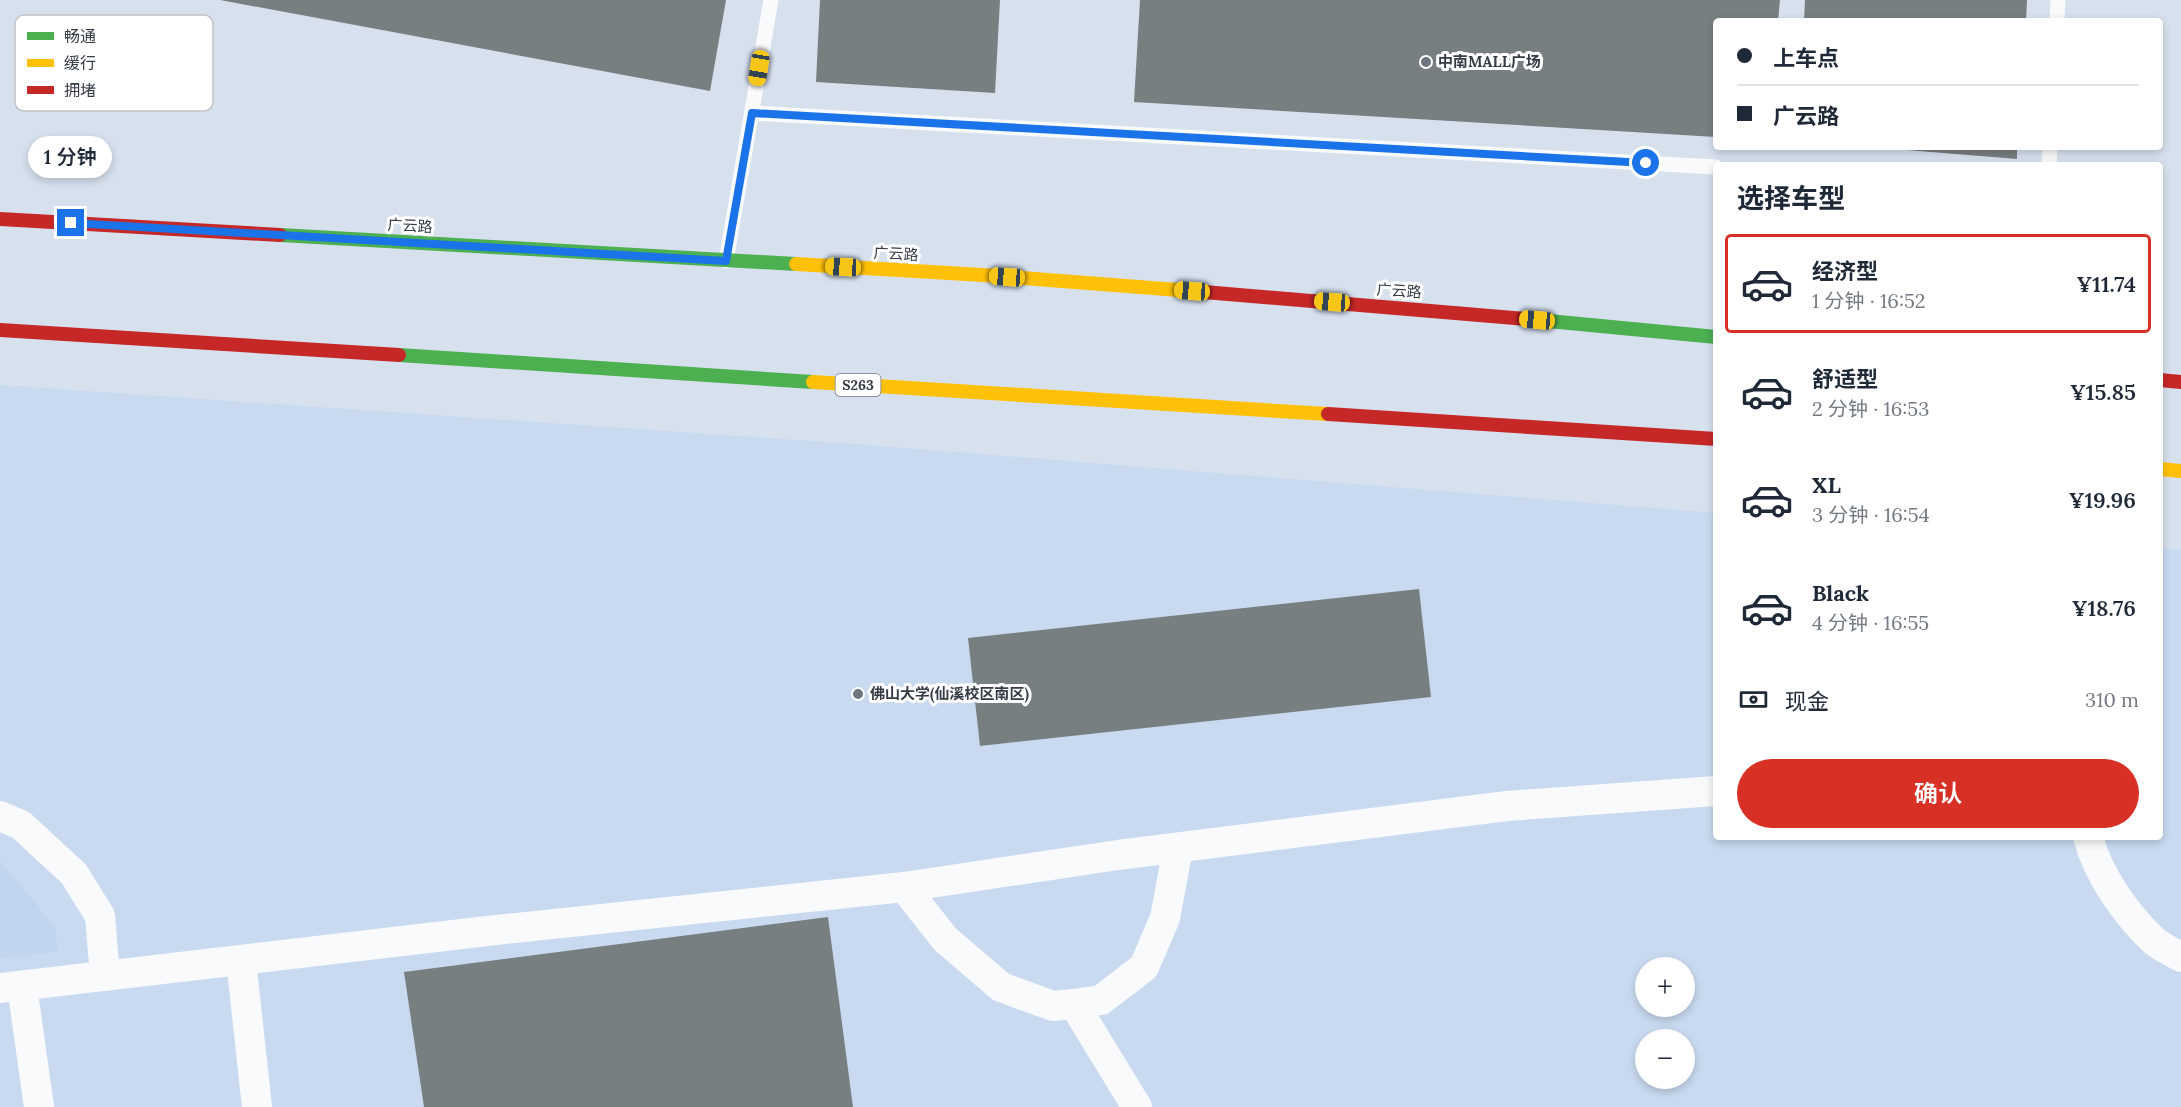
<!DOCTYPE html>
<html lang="zh">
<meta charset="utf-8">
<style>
body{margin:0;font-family:Lora,"Noto Sans SC",serif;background:#f2f2f3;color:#1f2937;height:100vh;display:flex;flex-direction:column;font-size:22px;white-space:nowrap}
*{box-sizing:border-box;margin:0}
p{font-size:20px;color:#747a83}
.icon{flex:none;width:33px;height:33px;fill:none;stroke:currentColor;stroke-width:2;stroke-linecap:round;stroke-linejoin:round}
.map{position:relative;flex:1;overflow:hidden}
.details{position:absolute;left:1713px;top:162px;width:450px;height:678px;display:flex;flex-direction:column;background:#fff;border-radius:6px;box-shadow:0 3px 9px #0003}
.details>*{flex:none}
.guide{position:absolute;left:1713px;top:18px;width:450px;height:132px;border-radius:6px;box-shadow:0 3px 9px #0003;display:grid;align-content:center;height:132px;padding:0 24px;background:#fff}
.fabs{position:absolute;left:1635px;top:957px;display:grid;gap:12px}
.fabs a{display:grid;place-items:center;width:60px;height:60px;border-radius:50%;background:#fff;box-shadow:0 3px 9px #0003;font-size:30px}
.end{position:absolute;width:27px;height:27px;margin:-14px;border:8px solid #1a73e8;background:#fff;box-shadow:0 0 0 3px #fff}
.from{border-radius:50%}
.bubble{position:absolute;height:42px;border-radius:21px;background:#fff;box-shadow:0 3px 9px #0003;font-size:20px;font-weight:600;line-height:42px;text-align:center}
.car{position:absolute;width:18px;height:36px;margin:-18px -9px;border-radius:8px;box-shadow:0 0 4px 2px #0007;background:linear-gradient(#f5c518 24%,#345 0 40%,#f5c518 0 76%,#345 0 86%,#f5c518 0)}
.guide b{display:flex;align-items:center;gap:21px;height:57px;font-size:22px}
.guide b+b{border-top:2px solid #e0e1e3}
.guide i{width:15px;height:15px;background:#1f2937}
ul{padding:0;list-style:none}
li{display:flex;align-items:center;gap:18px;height:99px;margin:0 12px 9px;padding:0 12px;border:3px solid transparent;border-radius:6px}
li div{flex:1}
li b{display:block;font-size:22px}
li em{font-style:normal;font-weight:600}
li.active{border-color:#d93025}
li>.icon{width:54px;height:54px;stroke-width:1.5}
h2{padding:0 24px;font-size:27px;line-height:72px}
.pay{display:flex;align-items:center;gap:15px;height:66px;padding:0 24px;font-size:22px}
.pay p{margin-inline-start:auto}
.button{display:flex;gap:12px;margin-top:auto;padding:12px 24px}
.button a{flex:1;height:69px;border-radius:36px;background:#d93025;color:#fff;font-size:24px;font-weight:600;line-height:69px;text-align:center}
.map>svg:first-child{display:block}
.built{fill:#c9daf0;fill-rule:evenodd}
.green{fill:#c1d5ef}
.building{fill:#787f81}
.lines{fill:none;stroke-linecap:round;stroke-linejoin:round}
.lane{stroke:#f9fafc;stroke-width:15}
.street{stroke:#f9fafc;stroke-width:30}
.fast{stroke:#4caf50;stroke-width:14}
.slow{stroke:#ffc107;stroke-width:14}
.jam{stroke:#c62828;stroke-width:14}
.route{stroke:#1a73e8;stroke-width:8}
.poi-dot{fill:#6e7680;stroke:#fff;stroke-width:2}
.labels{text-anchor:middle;stroke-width:6;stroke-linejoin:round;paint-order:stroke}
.shield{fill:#fff;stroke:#72767d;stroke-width:1.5}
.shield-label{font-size:14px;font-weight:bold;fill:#353c45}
.poi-label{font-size:15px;font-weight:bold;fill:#353c45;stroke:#fff;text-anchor:start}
.street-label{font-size:15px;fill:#353c45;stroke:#fff}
.key{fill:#fff;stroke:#c2c4c7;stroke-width:1.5}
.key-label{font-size:16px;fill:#353c45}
</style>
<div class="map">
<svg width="2181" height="1107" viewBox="0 0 2181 1107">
<rect width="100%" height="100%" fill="#d7e1ee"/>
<!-- built -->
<path class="built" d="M 0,385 L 856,444 L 1716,513 L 1716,837 L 2160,837 L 2160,548 L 2181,550 L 2181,1107 L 0,1107 ZM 1646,968 L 1684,968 L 1684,1006 L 1646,1006 ZM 1646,1040 L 1684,1040 L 1684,1078 L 1646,1078 Z"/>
<!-- green -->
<path class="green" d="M 0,860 L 55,927 L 58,952 L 0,958 Z"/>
<!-- building -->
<g class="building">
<path d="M 220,0 L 726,0 L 710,91 Z"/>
<path d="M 820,0 L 1000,0 L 995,93 L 816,82 Z"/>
<path d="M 1140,0 L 1780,0 L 1778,21 L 1716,21 L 1716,137 L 1134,102 Z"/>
<path d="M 1805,0 L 2027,0 L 2026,21 L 1804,21 Z"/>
<path d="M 1870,147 L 2017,147 L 2017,159 Z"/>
<path d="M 1419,589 L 1431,697 L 980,746 L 968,638 Z"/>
<path d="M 828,917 L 853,1107 L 424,1107 L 404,972 Z"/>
</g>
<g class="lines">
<!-- lane -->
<g class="lane">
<path d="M 2057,21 L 2058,0"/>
<path d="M 752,113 L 1716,167"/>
<path d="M 2049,165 L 2050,147"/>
<path d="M 726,261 L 771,0"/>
</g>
<!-- street -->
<g class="street">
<path d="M 0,816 L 21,825 L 74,874 L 100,916 L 105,976"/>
<path d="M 2088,837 C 2098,875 2125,913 2153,940 C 2161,947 2172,952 2181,957"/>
<path d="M 904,887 L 945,939 L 1001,987 L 1053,1006 L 1074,1004 L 1101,1000 L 1144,967 L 1165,918 L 1178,848"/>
<path d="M 241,960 L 257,1107"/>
<path d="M 22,986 L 39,1107"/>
<path d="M 0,988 L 496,930 L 904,887 L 1118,855 L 1507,806 L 1716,791"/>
<path d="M 1074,1004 L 1137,1107"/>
</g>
<!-- fast -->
<g class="fast">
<path d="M 280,235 L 796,264"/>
<path d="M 1538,320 L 1716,337"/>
<path d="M 399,355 L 813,382"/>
</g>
<!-- slow -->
<g class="slow">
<path d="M 796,264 L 983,275 L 1204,292"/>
<path d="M 813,382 L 1328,414"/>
<path d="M 2160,469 L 2181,471"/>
</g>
<!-- jam -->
<g class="jam">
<path d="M 0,219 L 280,235"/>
<path d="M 1204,292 L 1538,320"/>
<path d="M 0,330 L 399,355"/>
<path d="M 2160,380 L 2181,382"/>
<path d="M 1328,414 L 1716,439"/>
</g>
</g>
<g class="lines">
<!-- route -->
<path class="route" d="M 71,223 L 726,261 L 752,113 L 1646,163"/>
</g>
<!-- markers -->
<g class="poi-dot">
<circle cx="1426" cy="62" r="6"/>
<circle cx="858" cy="694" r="6"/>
</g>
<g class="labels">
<!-- shield labels -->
<rect class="shield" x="835.5" y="374" width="45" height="22" rx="4.5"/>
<g class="shield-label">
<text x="858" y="390">S263</text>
</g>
<!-- poi labels -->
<g class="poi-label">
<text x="1438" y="67">中南MALL广场</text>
<text x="870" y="699">佛山大学(仙溪校区南区)</text>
</g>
<!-- street labels -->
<g class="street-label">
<text transform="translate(410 226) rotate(3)" y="5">广云路</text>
<text transform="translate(896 254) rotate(3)" y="5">广云路</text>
<text transform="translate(1399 291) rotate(4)" y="5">广云路</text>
</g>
</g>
<!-- legend -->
<rect x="15" y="15" width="198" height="96" rx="9" class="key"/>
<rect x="27" y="32" width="27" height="8" fill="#4caf50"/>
<rect x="27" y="59" width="27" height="8" fill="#ffc107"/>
<rect x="27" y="86" width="27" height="8" fill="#c62828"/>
<g class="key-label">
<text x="64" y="42">畅通</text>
<text x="64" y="69">缓行</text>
<text x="64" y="96">拥堵</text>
</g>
</svg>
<div class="fabs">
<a>+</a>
<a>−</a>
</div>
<i class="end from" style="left:1646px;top:163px"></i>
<i class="end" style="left:71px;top:223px"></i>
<div class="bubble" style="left:28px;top:136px;width:84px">1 分钟</div>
<i class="car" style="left:759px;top:68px;rotate:189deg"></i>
<i class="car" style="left:843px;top:267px;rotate:273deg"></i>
<i class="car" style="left:1007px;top:277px;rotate:274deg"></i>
<i class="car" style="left:1192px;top:291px;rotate:274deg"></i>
<i class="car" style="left:1332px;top:302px;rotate:274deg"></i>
<i class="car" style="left:1537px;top:320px;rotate:275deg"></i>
<div class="guide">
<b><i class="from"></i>上车点</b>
<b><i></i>广云路</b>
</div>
<section class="details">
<h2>选择车型</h2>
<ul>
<li class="active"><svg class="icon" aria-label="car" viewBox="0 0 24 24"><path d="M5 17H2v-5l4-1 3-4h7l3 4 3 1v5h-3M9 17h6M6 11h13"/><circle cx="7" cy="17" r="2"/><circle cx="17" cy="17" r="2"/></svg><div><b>经济型</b><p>1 分钟 · 16:52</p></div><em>¥11.74</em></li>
<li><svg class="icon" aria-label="car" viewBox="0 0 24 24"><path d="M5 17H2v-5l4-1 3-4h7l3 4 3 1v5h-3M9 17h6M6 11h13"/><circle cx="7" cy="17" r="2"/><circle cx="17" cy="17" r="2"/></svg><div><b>舒适型</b><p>2 分钟 · 16:53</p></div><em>¥15.85</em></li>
<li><svg class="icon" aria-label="car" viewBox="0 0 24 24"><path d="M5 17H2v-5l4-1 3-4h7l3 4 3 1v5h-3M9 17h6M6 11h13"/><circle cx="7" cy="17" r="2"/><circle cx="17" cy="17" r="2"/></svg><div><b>XL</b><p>3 分钟 · 16:54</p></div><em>¥19.96</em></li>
<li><svg class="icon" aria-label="car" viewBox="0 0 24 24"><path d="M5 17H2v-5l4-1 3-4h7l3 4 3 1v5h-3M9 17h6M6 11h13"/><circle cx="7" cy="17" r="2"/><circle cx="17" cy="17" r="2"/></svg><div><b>Black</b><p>4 分钟 · 16:55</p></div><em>¥18.76</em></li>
</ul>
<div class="pay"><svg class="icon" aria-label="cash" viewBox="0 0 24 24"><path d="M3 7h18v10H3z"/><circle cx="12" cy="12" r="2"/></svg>现金<p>310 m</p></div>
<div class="button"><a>确认</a></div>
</section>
</div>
